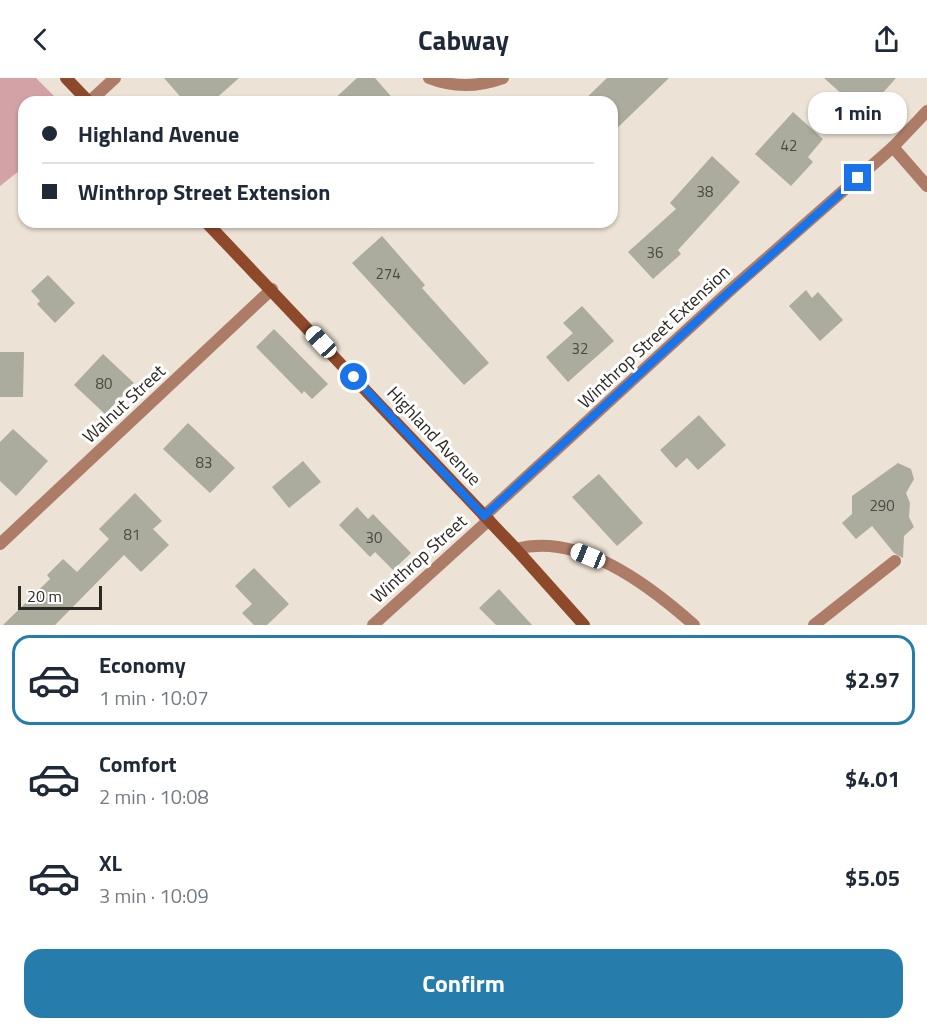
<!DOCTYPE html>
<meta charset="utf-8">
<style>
body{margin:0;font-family:"Titillium Web",sans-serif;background:#f6f6f7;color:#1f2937;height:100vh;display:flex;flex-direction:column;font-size:22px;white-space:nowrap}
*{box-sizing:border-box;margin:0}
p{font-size:20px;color:#747a83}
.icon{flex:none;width:33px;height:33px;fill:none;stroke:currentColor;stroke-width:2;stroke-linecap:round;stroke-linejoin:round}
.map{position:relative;height:547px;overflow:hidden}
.panel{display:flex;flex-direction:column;background:#fff;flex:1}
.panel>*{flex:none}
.top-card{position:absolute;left:18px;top:18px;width:600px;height:132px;border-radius:18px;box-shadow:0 2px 4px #0004;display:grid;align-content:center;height:132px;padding:0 24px;background:#fff}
.scale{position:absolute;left:18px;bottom:15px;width:84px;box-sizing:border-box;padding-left:6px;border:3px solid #2c2823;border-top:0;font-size:16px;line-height:21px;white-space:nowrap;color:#2c2823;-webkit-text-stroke:4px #fff;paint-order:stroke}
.end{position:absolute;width:27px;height:27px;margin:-14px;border:8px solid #1a73e8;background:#fff;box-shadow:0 0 0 3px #fff}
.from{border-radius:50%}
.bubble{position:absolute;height:42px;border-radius:18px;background:#fff;box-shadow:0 2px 4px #0004;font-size:20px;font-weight:700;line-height:42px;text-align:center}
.car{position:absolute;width:18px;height:36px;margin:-18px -9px;border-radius:8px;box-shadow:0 0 4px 2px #0007;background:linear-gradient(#fff 24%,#345 0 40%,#fff 0 76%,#345 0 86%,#fff 0)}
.top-card b{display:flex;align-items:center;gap:21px;height:57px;font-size:22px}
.top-card b+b{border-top:2px solid #e0e1e3}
.top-card i{width:15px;height:15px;background:#1f2937}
ul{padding:10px 0 0;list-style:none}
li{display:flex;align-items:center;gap:18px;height:90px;margin:0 12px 9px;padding:0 12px;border:3px solid transparent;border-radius:18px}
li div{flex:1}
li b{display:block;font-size:22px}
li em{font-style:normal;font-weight:700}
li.selected{border-color:#267dac}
li>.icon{width:54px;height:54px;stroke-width:1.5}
.primary-button{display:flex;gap:12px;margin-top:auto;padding:12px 24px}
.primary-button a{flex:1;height:69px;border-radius:18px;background:#267dac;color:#fff;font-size:24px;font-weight:700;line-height:69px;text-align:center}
header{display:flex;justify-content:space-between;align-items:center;height:78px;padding:0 24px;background:#fff;font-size:27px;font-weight:700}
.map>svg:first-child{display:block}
.green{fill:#d3a2a7}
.building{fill:#abac9d}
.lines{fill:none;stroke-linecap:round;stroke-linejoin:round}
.lane{stroke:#ad7c67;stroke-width:12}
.street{stroke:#ad7c67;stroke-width:12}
.secondary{stroke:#8e492a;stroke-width:12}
.route{stroke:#1a73e8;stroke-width:8}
.labels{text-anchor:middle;stroke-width:6;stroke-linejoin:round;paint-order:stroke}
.number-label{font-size:15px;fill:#4c4942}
.street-label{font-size:18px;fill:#2c2823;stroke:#fff}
</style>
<header><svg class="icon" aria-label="back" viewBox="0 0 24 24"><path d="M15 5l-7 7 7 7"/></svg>Cabway<svg class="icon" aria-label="share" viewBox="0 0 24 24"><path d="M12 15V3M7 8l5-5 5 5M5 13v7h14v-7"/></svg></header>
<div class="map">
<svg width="927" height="547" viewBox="0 0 927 547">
<rect width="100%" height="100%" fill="#ece2d5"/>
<!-- green -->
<path class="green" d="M 0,0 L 36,0 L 60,24 L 24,24 L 24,89 L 0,108 Z"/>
<!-- building -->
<g class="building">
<path d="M 164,0 L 239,0 L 212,24 L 185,24 Z"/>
<path d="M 357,0 L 375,0 L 396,24 L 331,24 Z"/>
<path d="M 607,0 L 669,0 L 612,55 L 612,24 L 582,24 Z"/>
<path d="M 824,0 L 896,0 L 864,36 Z"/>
<path d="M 793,34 L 823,61 L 808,79 L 813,84 L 791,108 L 755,76 Z"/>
<path d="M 712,78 L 740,104 L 678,172 L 681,176 L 653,201 L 628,174 L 676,131 L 670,125 Z"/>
<path d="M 382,158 L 425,207 L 422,210 L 489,285 L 464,307 L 352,185 Z"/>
<path d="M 48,197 L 75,225 L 55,245 L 37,226 L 40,223 L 31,213 Z"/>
<path d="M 806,212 L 812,220 L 818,214 L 843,242 L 820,263 L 789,228 Z"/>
<path d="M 582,228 L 614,263 L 568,304 L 546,279 L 573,255 L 563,245 Z"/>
<path d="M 274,251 L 328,306 L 312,321 L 304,313 L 302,316 L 256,269 Z"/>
<path d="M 0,274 L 24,274 L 23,319 L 0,319 Z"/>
<path d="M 103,276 L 134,305 L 105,336 L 74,307 Z"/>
<path d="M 699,337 L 726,367 L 698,392 L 687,380 L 676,390 L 660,372 Z"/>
<path d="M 188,345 L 235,390 L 210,415 L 163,371 Z"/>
<path d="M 13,351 L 48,383 L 16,418 L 0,403 L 0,364 Z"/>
<path d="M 303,383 L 321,404 L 289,430 L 272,409 Z"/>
<path d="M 898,385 L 911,391 L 914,401 L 906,415 L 910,425 L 909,439 L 914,449 L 904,458 L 903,480 L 894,475 L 872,448 L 856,461 L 842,445 L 852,436 L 852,418 Z"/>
<path d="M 599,396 L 643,445 L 617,468 L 572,419 Z"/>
<path d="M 135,415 L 162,443 L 153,451 L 169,467 L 141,494 L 124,477 L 55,547 L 3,547 L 50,501 L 47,497 L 63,481 L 77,494 L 109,461 L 99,451 Z"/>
<path d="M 357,429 L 368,441 L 373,436 L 411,475 L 393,492 L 375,474 L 370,479 L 339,447 Z"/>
<path d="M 254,490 L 289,526 L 267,547 L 254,547 L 242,535 L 252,526 L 235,508 Z"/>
<path d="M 499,511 L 532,547 L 496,547 L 479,530 Z"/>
</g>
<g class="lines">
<!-- lane -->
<g class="lane">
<path d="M 516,471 C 580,454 649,507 694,547"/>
<path d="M 814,547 L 895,483"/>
</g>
<!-- street -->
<g class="street">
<path d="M 429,0 C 454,10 478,9 503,0"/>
<path d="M 89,24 L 115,0"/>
<path d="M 893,69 L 927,108"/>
<path d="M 484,438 L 736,207 L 893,69 L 927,33"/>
<path d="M 0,466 L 272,211"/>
<path d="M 373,547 L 489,442"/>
</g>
<!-- secondary -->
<g class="secondary">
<path d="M 66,0 L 89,24"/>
<path d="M 206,144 L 516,471 L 584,547"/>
</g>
</g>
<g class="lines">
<!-- route -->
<path class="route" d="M 354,299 L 484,438 L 720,222 L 858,100"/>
</g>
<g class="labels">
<!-- number labels -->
<g class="number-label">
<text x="789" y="73">42</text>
<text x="705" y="119">38</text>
<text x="655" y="180">36</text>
<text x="388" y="201">274</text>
<text x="580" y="276">32</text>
<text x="104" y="311">80</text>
<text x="204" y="390">83</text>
<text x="882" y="433">290</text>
<text x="132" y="462">81</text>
<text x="374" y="465">30</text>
</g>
<!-- street labels -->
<g class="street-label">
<text transform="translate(654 259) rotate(-43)" y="6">Winthrop Street Extension</text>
<text transform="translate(124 326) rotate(-43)" y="6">Walnut Street</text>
<text transform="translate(434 358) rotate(47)" y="6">Highland Avenue</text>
<text transform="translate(419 481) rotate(-42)" y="6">Winthrop Street</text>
</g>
</g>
</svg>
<div class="scale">20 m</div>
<i class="end from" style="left:354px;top:299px"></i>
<i class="end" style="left:858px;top:100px"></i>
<div class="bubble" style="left:808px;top:14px;width:99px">1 min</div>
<i class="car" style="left:321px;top:264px;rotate:317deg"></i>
<i class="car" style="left:588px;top:478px;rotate:292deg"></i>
<div class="top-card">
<b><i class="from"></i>Highland Avenue</b>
<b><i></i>Winthrop Street Extension</b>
</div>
</div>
<section class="panel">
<ul>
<li class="selected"><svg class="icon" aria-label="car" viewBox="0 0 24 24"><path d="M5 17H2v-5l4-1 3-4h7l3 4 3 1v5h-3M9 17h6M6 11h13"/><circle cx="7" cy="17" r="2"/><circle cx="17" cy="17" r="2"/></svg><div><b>Economy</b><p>1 min · 10:07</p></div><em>$2.97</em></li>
<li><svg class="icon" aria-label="car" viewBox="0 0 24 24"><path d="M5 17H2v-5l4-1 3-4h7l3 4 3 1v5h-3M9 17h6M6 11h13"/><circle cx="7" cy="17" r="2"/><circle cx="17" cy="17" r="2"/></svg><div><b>Comfort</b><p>2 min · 10:08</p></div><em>$4.01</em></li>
<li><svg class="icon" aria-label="car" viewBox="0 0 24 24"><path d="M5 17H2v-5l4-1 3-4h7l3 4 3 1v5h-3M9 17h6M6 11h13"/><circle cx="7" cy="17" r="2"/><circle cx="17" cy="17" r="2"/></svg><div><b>XL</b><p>3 min · 10:09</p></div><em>$5.05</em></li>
</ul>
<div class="primary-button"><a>Confirm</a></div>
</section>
